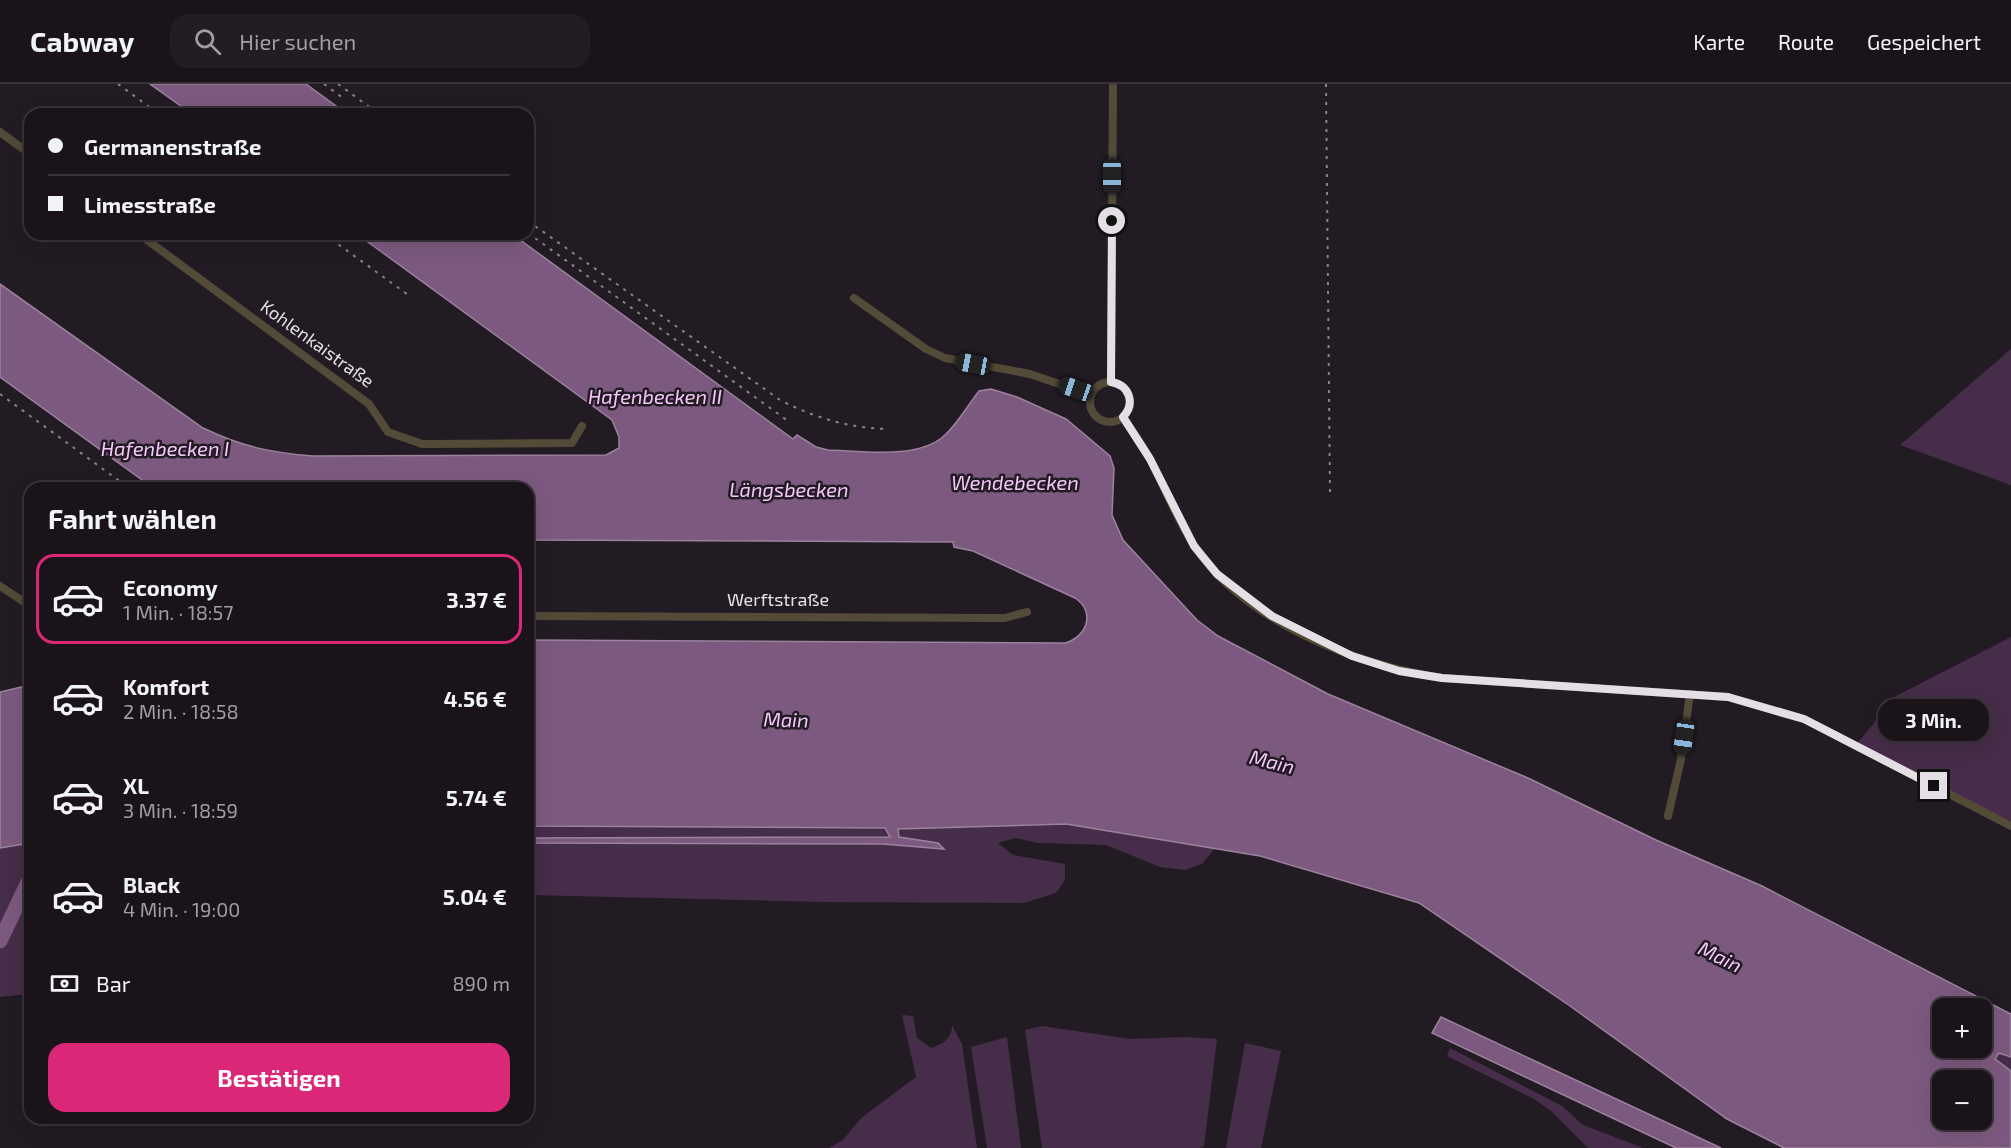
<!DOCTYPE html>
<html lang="de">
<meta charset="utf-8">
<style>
body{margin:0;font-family:"Exo 2",sans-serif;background:#231d23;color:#f1f3f6;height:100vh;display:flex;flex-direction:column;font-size:22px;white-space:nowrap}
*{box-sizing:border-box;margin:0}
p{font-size:20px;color:#9f9ea2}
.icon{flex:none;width:33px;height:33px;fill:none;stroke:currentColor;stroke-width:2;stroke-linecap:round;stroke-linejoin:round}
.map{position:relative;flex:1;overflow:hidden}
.details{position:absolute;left:24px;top:398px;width:510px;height:642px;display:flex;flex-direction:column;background:#1a141a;border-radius:18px;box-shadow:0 6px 24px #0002,0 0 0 2px #383339}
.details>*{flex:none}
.guide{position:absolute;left:24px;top:24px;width:510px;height:132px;border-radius:18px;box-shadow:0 6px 24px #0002,0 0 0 2px #383339;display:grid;align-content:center;height:132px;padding:0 24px;background:#1a141a}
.fabs{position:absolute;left:1932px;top:914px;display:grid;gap:12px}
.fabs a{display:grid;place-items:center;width:60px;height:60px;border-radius:12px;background:#1a141a;box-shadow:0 6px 24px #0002,0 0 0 2px #383339;font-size:30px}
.end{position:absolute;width:27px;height:27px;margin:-14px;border:8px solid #e4dfe4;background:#111;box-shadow:0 0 0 3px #111}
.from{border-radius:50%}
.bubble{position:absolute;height:42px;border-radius:18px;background:#1a141a;box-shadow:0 6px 24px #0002,0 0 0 2px #383339;font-size:20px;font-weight:700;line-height:42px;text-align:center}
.car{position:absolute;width:18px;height:36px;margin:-18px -9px;border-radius:8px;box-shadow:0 0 4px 2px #0007;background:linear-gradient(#222 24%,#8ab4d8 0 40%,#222 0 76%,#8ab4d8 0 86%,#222 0)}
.guide b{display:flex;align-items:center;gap:21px;height:57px;font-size:22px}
.guide b+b{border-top:2px solid #383339}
.guide i{width:15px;height:15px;background:#f1f3f6}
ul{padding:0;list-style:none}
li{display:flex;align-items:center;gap:18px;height:90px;margin:0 12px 9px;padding:0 12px;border:3px solid transparent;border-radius:18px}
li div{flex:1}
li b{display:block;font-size:22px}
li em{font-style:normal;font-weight:700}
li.current{border-color:#db2777}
li>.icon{width:54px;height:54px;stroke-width:1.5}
h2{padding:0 24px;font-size:27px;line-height:72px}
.pay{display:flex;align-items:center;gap:15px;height:66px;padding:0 24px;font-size:22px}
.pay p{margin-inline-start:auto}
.action{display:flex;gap:12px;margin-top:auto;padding:12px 24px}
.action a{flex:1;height:69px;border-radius:18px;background:#db2777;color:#fff;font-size:24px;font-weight:700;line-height:69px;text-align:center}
header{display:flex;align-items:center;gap:36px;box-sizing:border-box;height:84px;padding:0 30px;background:#1a141a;border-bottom:2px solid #383339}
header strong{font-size:28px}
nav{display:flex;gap:33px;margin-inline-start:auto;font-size:21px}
.search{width:420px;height:54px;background:#231d23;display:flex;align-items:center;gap:15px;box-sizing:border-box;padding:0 21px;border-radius:18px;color:#9f9ea2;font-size:22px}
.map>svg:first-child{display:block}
.green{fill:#462d49}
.water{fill:#7c5a7f;stroke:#9b829d;stroke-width:1.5;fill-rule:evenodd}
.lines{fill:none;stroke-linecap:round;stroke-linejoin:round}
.river{stroke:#7c5a7f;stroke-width:15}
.minor{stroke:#534b38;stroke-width:8}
.rail{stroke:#89838a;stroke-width:2;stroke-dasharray:3 6;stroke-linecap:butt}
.route{stroke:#e4dfe4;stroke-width:8}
.labels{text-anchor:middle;stroke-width:5;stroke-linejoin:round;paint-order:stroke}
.street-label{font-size:18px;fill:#e4dfe4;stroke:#221b23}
.water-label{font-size:20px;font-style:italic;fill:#f5c8f9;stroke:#221b23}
</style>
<header>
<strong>Cabway</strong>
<div class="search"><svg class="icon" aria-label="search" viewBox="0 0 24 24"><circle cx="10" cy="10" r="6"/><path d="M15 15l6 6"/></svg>Hier suchen</div>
<nav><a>Karte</a><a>Route</a><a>Gespeichert</a></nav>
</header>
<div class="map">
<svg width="2011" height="1064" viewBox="0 0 2011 1064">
<rect width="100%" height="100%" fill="#221b23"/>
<!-- green -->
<g class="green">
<path d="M 2011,265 L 2011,401 L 1900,361 Z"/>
<path d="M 2011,553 L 2011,742 L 1856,661 L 1896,612 Z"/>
<path d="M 1066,740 L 1215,764 L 1202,780 L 1185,786 L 1160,783 L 1106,761 L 1038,759 L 1016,754 L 998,759 L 1013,771 L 1065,780 L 1065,796 L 1056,809 L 1024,819 L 824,818 L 528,811 L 528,759 L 883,760 L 943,764 L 938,759 L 898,753 L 898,744 Z"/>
<path d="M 528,742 L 885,744 L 890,754 L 528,754 Z"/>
<path d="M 30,759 L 30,910 L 0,913 L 0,764 Z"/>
<path d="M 902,931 L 913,932 L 917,954 L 931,964 C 943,960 952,955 952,941 L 962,960 L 977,1064 L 829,1064 L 843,1056 L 861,1034 L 916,993 Z"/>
<path d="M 1042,942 L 1131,955 L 1186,953 L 1217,955 L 1204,1062 L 1200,1064 L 1042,1064 L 1025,946 Z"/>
<path d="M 1007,953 L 1021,1064 L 987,1064 L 971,963 Z"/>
<path d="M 1245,959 L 1281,967 L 1261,1064 L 1226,1064 Z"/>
<path d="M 1450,964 L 1562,1022 L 1583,1041 L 1643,1064 L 1588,1064 L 1551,1027 L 1534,1015 L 1447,972 Z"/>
<path d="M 1999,969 L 2011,973 L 2011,987 L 1995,976 Z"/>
</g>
<!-- water -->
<g class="water">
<path d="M 150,0 L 306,0 L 347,30 L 192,30 Z"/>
<path d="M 357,150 L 512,150 L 793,355 L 797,351 L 816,363 L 828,366 C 862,367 919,376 945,351 C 958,339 968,321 979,307 L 991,305 L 1017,313 L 1066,335 L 1110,372 L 1114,384 L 1112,431 L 1123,456 L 1197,536 L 1218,552 L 1328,610 L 1528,694 L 1656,756 L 1762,802 L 2011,930 L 2011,973 L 1999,969 L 1995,975 L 2011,987 L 2011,1064 L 1784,1064 L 1727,1035 L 1570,922 L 1419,819 L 1260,772 L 1066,740 L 898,745 L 899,753 L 938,759 L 944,765 L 883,760 L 528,759 L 528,754 L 890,753 L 885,744 L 528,742 L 528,556 L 1065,559 C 1087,553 1096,528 1075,514 L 973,467 L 954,463 L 953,458 L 528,456 L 528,404 L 148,403 L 142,400 L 142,396 L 0,293 L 0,200 L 203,344 C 243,363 268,368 312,372 L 606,371 L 619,364 L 619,353 L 612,336 ZM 1942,924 L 1982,924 L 1982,963 L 1942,963 ZM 1942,996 L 1982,996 L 1982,1035 L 1942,1035 Z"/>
<path d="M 30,601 L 30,759 L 0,764 L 0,608 Z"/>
<path d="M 1441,933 L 1721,1064 L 1676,1064 L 1432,949 Z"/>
</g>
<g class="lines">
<!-- river -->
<path class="river" d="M 0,857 L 30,794"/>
<!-- minor -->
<g class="minor">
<path d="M 0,48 L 30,70"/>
<path d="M 139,150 L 369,320 L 388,348 L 422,360 L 572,359 L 582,342"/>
<path d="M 854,214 L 926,265 L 945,274 L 1030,290 L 1091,311"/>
<path d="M 1111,298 L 1113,0"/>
<circle cx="1110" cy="318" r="20"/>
<path d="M 1123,333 C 1132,347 1142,360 1150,375 C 1165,404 1176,434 1194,461 C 1243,537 1356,581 1442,594 L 1728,613 L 1804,635 L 2011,742"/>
<path d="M 0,502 L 30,522"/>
<path d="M 528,532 L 1005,534 L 1027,528"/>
<path d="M 1668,732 L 1681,675 L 1690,610"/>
</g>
<!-- rail -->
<g class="rail">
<path d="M 118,0 L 159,30"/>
<path d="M 324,0 L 343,14"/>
<path d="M 338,0 L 379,30"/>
<path d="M 1326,0 L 1330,411"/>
<path d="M 528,137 L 780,316 C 815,334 849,344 888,345"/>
<path d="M 528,149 L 788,337"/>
<path d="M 324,150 L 411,213"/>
<path d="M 0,310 L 129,404"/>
</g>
</g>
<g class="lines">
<!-- route -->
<path class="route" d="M 1112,137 L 1111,298 C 1129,301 1136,319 1123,333 L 1150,375 L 1194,462 L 1217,490 L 1272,532 L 1352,572 L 1399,587 L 1442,594 L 1728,613 L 1804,635 L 1934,702"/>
</g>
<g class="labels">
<!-- street labels -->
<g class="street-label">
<text transform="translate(317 260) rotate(36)" y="6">Kohlenkaistraße</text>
<text x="778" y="522">Werftstraße</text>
</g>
<!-- water labels -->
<g class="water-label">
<text x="655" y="320">Hafenbecken II</text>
<text x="165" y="372">Hafenbecken I</text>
<text x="1015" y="406">Wendebecken</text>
<text x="789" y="413">Längsbecken</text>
<text transform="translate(786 636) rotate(1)" y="7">Main</text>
<text transform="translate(1272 678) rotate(14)" y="7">Main</text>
<text transform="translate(1720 873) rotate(26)" y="7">Main</text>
</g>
</g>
</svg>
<div class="fabs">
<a>+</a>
<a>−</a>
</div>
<i class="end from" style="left:1112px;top:137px"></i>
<i class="end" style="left:1934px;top:702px"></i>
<div class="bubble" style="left:1878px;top:615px;width:111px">3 Min.</div>
<i class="car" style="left:1112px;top:92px;rotate:180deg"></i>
<i class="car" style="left:973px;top:280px;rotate:281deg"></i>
<i class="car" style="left:1076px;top:305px;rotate:289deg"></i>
<i class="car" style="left:1684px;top:653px;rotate:188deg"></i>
<div class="guide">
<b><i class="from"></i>Germanenstraße</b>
<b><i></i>Limesstraße</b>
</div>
<section class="details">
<h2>Fahrt wählen</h2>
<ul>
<li class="current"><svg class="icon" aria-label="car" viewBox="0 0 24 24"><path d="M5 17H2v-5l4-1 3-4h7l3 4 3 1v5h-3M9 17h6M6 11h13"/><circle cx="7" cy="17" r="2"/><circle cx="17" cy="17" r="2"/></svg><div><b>Economy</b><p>1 Min. · 18:57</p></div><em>3.37 €</em></li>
<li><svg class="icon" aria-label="car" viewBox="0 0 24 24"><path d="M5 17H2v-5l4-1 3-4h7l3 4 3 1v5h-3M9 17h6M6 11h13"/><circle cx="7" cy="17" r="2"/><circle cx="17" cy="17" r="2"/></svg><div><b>Komfort</b><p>2 Min. · 18:58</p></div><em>4.56 €</em></li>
<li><svg class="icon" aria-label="car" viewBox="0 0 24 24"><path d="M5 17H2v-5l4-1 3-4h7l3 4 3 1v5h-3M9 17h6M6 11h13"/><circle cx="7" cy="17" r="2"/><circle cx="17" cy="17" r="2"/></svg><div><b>XL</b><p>3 Min. · 18:59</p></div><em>5.74 €</em></li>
<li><svg class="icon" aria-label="car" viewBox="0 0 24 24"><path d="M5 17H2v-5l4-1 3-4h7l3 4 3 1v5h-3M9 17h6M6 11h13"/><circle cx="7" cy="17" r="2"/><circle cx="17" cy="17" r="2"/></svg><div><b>Black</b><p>4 Min. · 19:00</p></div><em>5.04 €</em></li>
</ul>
<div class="pay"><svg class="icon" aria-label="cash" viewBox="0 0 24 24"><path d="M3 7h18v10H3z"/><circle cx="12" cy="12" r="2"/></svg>Bar<p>890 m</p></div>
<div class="action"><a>Bestätigen</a></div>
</section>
</div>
